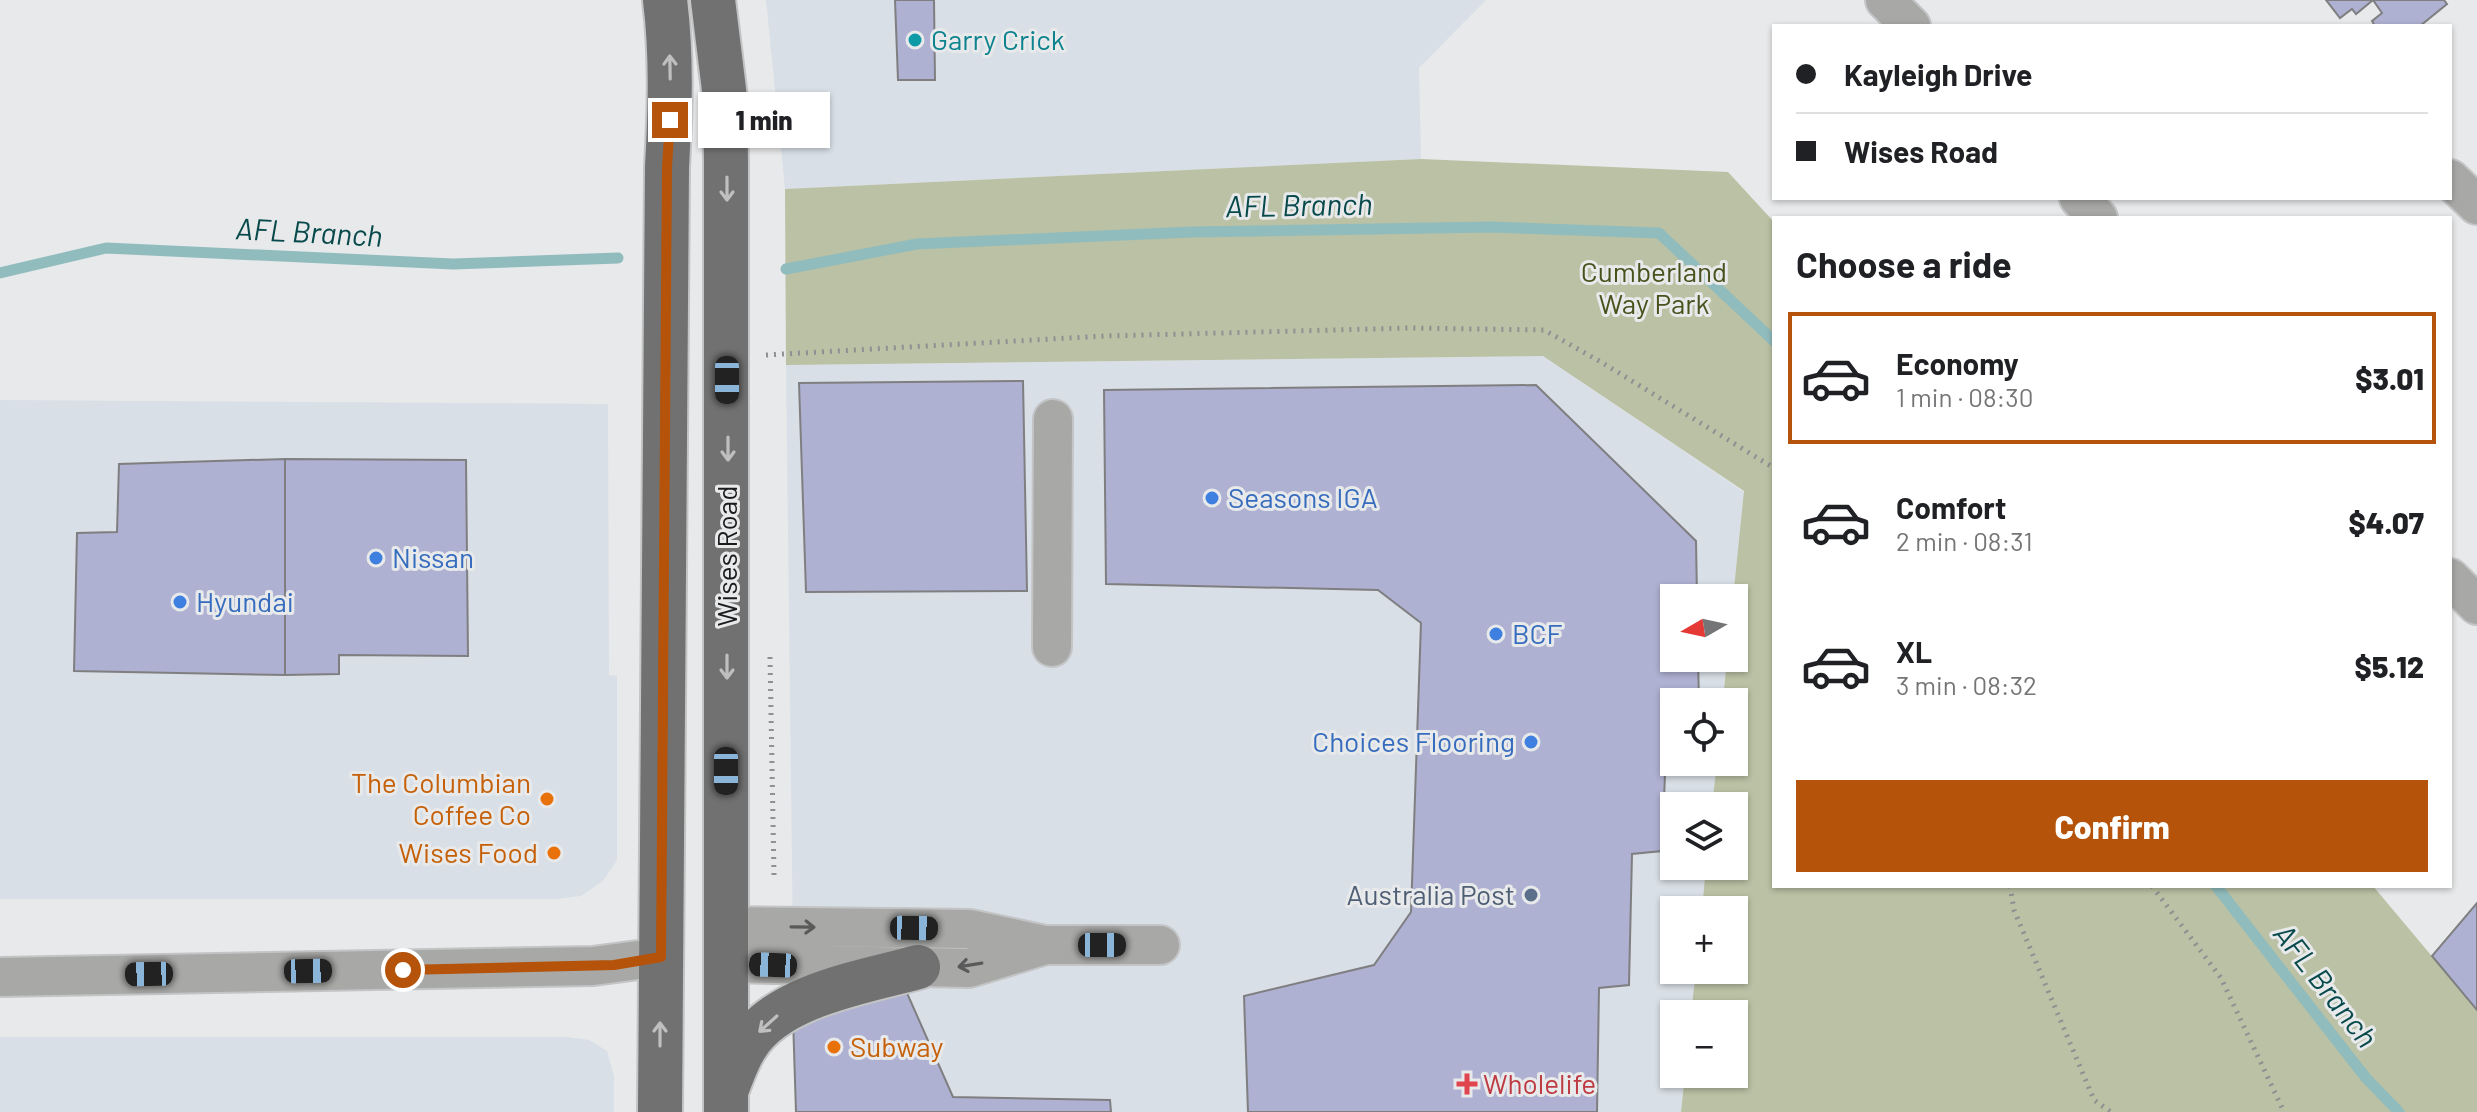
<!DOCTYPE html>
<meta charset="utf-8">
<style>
body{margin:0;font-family:Barlow,sans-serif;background:#f2f2f2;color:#202124;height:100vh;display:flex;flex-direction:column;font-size:30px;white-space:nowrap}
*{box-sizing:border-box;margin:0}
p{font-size:26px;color:#757577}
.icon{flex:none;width:44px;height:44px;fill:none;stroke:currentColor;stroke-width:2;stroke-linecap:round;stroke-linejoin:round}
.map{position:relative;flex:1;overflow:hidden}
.drawer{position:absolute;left:1772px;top:216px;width:680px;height:672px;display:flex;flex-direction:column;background:#fff;border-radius:0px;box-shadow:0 2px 6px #0004}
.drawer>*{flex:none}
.hud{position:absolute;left:1772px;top:24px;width:680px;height:176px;border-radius:0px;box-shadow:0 2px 6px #0004;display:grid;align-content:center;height:176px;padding:0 24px;background:#fff}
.needle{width:52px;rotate:261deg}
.buttons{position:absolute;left:1660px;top:584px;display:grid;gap:16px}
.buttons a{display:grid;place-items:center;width:88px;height:88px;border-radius:0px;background:#fff;box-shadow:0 2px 6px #0004;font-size:40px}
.end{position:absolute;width:36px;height:36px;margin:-18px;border:10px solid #b45309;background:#fff;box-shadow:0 0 0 4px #fff}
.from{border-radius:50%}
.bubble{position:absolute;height:56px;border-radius:0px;background:#fff;box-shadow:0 2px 6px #0004;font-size:26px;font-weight:800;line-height:56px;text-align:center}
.car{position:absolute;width:24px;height:48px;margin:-24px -12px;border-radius:10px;box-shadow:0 0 6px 2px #0007;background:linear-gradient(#222 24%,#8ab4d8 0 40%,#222 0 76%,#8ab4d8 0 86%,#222 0)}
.hud b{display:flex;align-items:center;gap:28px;height:76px;font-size:30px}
.hud b+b{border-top:2px solid #e0e0e0}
.hud i{width:20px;height:20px;background:#202124}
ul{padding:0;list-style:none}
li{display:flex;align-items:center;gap:24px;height:132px;margin:0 16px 12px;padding:0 8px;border:4px solid transparent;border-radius:0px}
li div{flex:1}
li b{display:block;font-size:30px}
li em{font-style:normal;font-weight:800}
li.on{border-color:#b45309}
li>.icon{width:72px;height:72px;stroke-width:1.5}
h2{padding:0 24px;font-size:36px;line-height:96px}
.primary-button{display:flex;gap:16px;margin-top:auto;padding:16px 24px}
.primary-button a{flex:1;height:92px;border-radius:0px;background:#b45309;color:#fff;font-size:32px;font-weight:800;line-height:92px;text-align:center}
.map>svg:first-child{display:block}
.built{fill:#d8dfe6}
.green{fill:#bac1a4}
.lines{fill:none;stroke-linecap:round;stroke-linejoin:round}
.stream{stroke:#91bcbd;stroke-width:11}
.building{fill:#aeb1d1;stroke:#7f7f81;stroke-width:2}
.minor-casing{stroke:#c3c4c5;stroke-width:42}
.major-casing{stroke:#c3c4c5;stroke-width:48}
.path{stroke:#8f9091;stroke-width:5;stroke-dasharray:2 6;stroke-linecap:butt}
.minor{stroke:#a8a8a7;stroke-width:38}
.major{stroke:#727171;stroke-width:44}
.oneway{stroke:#bfbfc0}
.oneway2{stroke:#5a5a5b}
.route{stroke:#b45309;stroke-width:10}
.culture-dot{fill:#0f9aa8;stroke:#e8e9ea;stroke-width:3}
.shop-dot{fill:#3f7fe0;stroke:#e8e9ea;stroke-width:3}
.food-dot{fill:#e8710a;stroke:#e8e9ea;stroke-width:3}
.service-dot{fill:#5c6f8a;stroke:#e8e9ea;stroke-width:3}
.health-dot{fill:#e0444e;stroke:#e8e9ea;stroke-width:3}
.labels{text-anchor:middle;stroke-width:6;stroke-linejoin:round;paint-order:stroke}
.culture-label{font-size:28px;fill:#0d838f;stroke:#e8e9ea;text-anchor:start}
.park-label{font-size:28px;fill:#49521d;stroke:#e8e9ea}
.shop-label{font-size:28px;fill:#366cbe;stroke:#e8e9ea;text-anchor:start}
.street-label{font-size:28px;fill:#1b1b1c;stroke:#e8e9ea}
.food-label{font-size:28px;fill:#c56008;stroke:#e8e9ea;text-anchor:end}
.service-label{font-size:28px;fill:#4e5e75;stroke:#e8e9ea;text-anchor:end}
.health-label{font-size:28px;fill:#be3a42;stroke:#e8e9ea;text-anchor:start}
.water-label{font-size:30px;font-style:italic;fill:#084a4c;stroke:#e8e9ea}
</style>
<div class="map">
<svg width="2477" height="1112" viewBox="0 0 2477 1112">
<rect width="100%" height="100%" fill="#e8e9ea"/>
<!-- built -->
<g class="built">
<path d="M 766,0 L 1486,0 L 1419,68 L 1421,159 L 785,189 Z"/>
<path d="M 1543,356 L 1744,492 L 1733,598 L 1674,598 L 1674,658 L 1727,658 L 1723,702 L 1674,702 L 1674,762 L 1717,762 L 1712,806 L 1674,806 L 1674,866 L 1706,866 L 1702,910 L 1674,910 L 1674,970 L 1696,970 L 1691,1014 L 1674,1014 L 1674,1074 L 1685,1074 L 1681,1112 L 795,1112 L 786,365 Z"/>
<path d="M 0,400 L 608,404 L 609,675 L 617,676 L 617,860 L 603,881 L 581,896 L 556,899 L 0,899 Z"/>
<path d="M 0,1037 L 567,1037 L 589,1040 L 607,1051 L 614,1076 L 614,1112 L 0,1112 Z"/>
</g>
<!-- green -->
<path class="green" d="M 1421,159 L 1728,172 L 1774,222 L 1774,886 L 2373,886 L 2477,1010 L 2477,1112 L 1681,1112 L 1685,1074 L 1734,1074 L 1734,1014 L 1691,1014 L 1696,970 L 1734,970 L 1734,910 L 1702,910 L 1706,866 L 1734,866 L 1734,806 L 1712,806 L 1717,762 L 1734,762 L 1734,702 L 1723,702 L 1727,658 L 1734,658 L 1733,598 L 1744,491 L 1543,356 L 786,365 L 785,189 Z"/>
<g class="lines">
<!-- stream -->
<g class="stream">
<path d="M 786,269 L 917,244 L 1192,232 L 1492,227 L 1659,233 L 1774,341"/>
<path d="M 0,273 L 106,248 L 453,264 L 618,258"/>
<path d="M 2216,886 L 2366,1078 L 2399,1112"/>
</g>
</g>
<!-- building -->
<g class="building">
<path d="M 895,0 L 934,0 L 935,80 L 898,80 Z"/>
<path d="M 2326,0 L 2373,0 L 2356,14 L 2352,9 L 2340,18 Z"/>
<path d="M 2444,0 L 2447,4 L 2420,26 L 2375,26 L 2372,21 L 2382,13 L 2373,0 Z"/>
<path d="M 1023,381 L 1027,591 L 806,592 L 799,383 Z"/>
<path d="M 1536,385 L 1696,541 L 1697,598 L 1674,598 L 1674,658 L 1698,658 L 1699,702 L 1674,702 L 1674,722 L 1667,723 L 1662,851 L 1632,854 L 1629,985 L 1599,988 L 1597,1112 L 1248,1112 L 1244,996 L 1374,965 L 1411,912 L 1421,623 L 1378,590 L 1106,584 L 1104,390 Z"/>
<path d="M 285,459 L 285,675 L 74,671 L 77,533 L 117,532 L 119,464 Z"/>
<path d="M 285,459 L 466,460 L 468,656 L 339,655 L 339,674 L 285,675 Z"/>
<path d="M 2477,903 L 2477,1010 L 2432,956 Z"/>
<path d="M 903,984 L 953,1097 L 1110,1100 L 1111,1112 L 796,1112 L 793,1018 Z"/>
</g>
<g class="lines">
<defs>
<g id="minor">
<path d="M 1885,0 L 1911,26"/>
<path d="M 2450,179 L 2477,205"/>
<path d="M 2079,198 L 2098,218"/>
<path d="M 2450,578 L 2477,605"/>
<path d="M 1052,647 L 1053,419"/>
<path d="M 725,926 L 970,929 L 1045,945 L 1160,945"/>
<path d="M 726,963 L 969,968 L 1042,946"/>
<path d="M 0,977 L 593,966 L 661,957"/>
</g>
<g id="major">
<path d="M 713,0 L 725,98 L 726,163 L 726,1112"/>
<path d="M 728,1086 C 733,1073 738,1058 746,1046 C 777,995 864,982 918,967"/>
<path d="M 660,1112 L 667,167 C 670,111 672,56 665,0"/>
</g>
</defs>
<!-- minor casing -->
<use href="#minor" class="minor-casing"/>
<!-- major casing -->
<use href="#major" class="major-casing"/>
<!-- path -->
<g class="path">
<path d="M 766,355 L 1104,336 L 1410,328 L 1544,330 L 1601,362 L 1774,468"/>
<path d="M 770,657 L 774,875"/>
<path d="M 2010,886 L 2014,910 L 2094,1100 L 2111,1112"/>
<path d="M 2152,886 L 2221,978 L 2284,1112"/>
</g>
<!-- minor -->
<use href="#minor" class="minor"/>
<!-- major -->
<use href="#major" class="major"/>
</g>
<!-- one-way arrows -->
<defs><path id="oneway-shaft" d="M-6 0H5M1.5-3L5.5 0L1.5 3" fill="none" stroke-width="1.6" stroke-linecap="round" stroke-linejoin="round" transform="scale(2)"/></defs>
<g class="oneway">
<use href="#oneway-shaft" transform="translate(670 67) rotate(-91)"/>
<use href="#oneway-shaft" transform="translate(727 189) rotate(90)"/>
<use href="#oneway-shaft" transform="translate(728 449) rotate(90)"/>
<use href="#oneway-shaft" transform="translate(727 667) rotate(90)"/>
<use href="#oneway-shaft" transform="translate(768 1024) rotate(138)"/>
<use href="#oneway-shaft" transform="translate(660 1034) rotate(-90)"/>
</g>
<g class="oneway2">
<use href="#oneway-shaft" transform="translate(803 927) rotate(1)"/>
<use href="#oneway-shaft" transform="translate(970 965) rotate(171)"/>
</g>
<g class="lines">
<!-- route -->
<path class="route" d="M 403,970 L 614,965 L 661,957 L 667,167 L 670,120"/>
</g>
<!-- markers -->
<circle class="culture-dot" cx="915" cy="40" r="8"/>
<g class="shop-dot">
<circle cx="1212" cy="498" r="8"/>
<circle cx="376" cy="558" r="8"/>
<circle cx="180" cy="602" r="8"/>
<circle cx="1496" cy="634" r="8"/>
<circle cx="1531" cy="742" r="8"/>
</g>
<g class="food-dot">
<circle cx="547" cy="799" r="8"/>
<circle cx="554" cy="853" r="8"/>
<circle cx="834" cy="1047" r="8"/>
</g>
<circle class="service-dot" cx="1531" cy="895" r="8"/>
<path class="health-dot" d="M1463 1072h8v8h8v8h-8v8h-8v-8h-8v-8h8z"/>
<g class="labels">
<!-- culture labels -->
<g class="culture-label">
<text x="931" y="50">Garry Crick</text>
</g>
<!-- park labels -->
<g class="park-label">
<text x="1654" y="282">Cumberland<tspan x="1654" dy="32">Way Park</tspan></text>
</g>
<!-- shop labels -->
<g class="shop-label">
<text x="1228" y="508">Seasons IGA</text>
<text x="392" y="568">Nissan</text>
<text x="196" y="612">Hyundai</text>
<text x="1512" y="644">BCF</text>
<text x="1515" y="752" text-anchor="end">Choices Flooring</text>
</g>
<!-- street labels -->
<g class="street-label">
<text transform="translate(727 556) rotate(-90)" y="10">Wises Road</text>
</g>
<!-- food labels -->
<g class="food-label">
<text x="531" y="793">The Columbian<tspan x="531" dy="32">Coffee Co</tspan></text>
<text x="538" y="863">Wises Food</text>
<text x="850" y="1057" text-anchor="start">Subway</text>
</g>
<!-- service labels -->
<g class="service-label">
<text x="1515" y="905">Australia Post</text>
</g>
<!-- health labels -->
<g class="health-label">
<text x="1483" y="1094">Wholelife</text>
</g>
<!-- water labels -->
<g class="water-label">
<text transform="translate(1299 206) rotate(-1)" y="10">AFL Branch</text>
<text transform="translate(309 233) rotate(3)" y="10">AFL Branch</text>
<text transform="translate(2325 986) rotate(52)" y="10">AFL Branch</text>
</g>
</g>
</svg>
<div class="buttons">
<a><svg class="needle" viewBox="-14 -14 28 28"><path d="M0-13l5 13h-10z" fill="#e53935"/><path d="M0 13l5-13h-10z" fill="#757577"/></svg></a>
<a><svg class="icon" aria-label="locate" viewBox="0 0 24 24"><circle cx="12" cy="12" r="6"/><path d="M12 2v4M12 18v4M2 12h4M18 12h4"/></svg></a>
<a><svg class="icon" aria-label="layers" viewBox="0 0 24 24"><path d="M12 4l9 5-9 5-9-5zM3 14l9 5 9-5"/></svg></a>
<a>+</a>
<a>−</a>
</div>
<i class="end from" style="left:403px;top:970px"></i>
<i class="end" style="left:670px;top:120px"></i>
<div class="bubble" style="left:698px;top:92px;width:132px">1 min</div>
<i class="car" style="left:727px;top:380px;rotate:180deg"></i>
<i class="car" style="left:726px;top:771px;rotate:180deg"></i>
<i class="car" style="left:914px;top:928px;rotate:91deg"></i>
<i class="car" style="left:1102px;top:945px;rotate:90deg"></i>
<i class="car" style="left:773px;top:965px;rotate:272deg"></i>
<i class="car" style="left:308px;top:971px;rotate:89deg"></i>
<i class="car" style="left:149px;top:974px;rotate:269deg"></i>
<div class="hud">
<b><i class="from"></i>Kayleigh Drive</b>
<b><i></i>Wises Road</b>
</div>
<section class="drawer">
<h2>Choose a ride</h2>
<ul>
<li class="on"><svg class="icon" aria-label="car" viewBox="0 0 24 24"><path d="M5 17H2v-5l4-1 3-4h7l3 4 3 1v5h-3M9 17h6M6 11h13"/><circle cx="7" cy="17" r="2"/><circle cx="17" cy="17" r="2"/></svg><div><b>Economy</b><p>1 min · 08:30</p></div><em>$3.01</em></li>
<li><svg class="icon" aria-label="car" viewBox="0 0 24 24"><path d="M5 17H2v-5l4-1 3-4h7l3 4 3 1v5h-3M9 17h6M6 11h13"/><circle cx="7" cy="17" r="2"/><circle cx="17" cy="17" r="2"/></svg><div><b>Comfort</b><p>2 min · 08:31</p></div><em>$4.07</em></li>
<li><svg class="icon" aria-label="car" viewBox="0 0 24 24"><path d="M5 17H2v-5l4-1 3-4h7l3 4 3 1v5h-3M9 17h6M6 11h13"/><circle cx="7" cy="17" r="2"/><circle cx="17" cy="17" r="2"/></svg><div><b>XL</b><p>3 min · 08:32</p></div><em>$5.12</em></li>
</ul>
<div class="primary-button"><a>Confirm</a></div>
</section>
</div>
